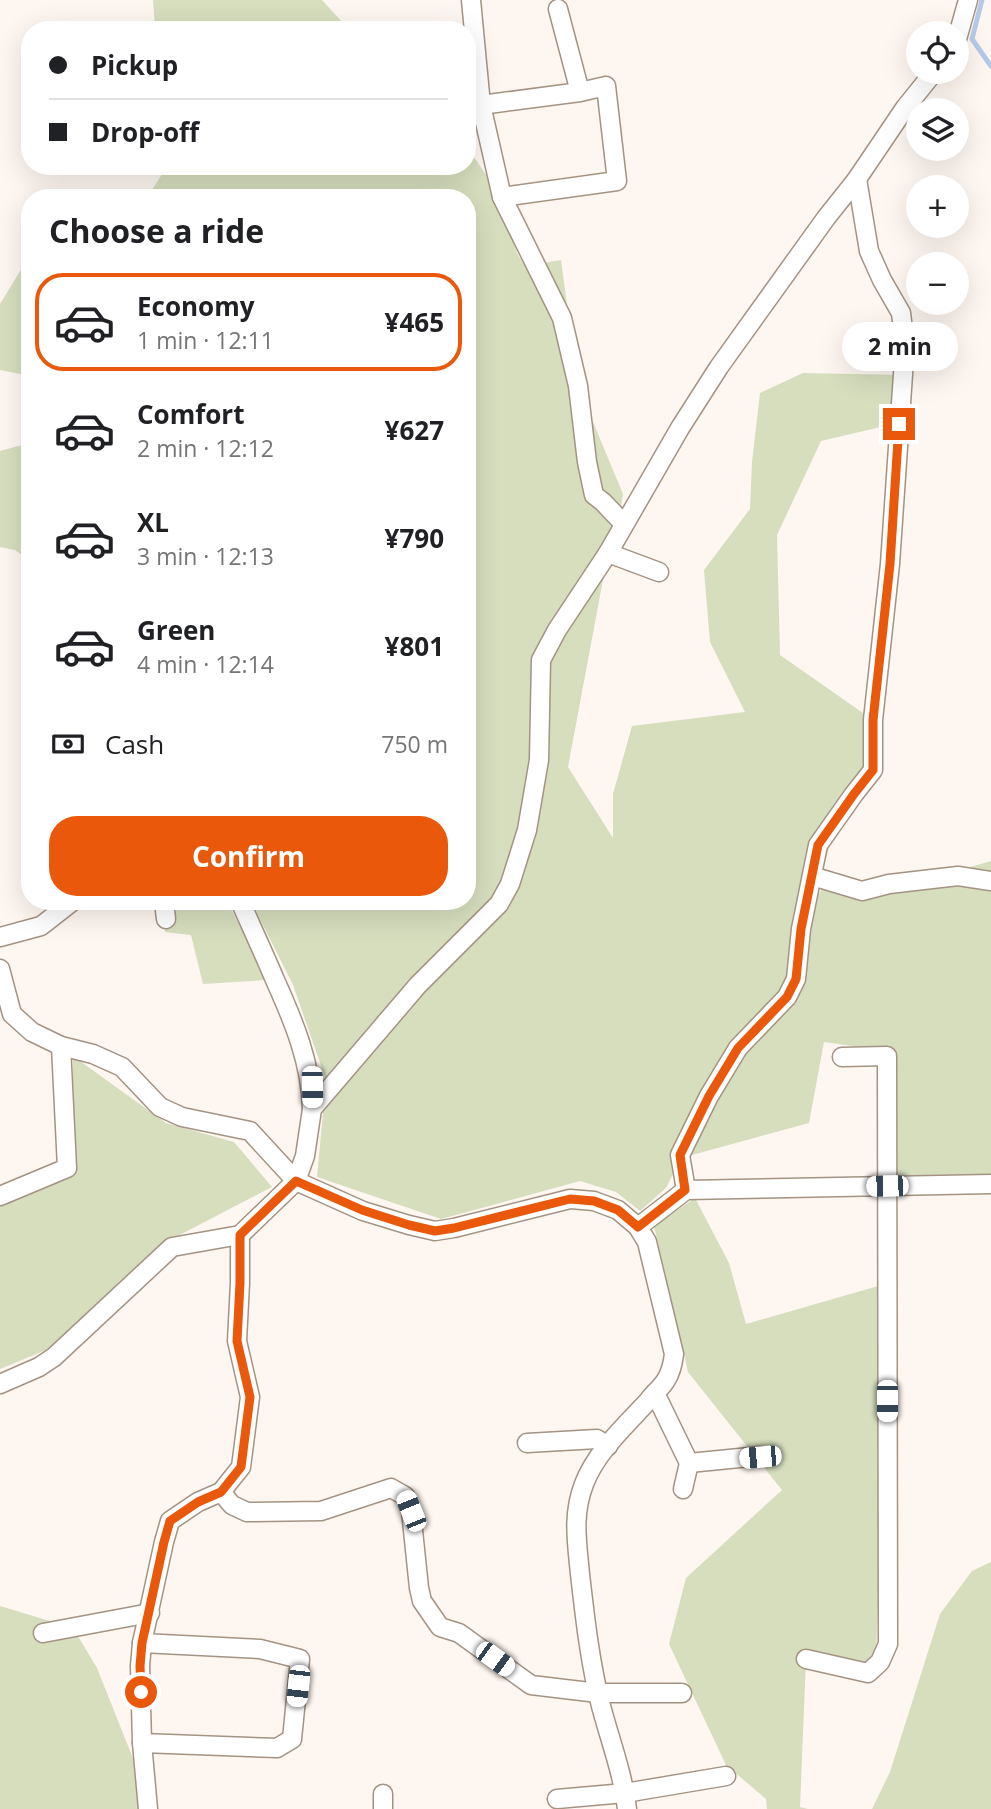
<!DOCTYPE html>
<meta charset="utf-8">
<style>
body{margin:0;font-family:"Open Sans",sans-serif;background:#f6f6f6;color:#202124;height:100vh;display:flex;flex-direction:column;font-size:26px;white-space:nowrap}
*{box-sizing:border-box;margin:0}
p{font-size:23px;color:#757577}
.icon{flex:none;width:38px;height:38px;fill:none;stroke:currentColor;stroke-width:2;stroke-linecap:round;stroke-linejoin:round}
.map{position:relative;flex:1;overflow:hidden}
.details{position:absolute;left:21px;top:189px;width:455px;height:721px;display:flex;flex-direction:column;background:#fff;border-radius:28px;box-shadow:0 7px 28px #0002}
.details>*{flex:none}
.top-card{position:absolute;left:21px;top:21px;width:455px;height:154px;border-radius:28px;box-shadow:0 7px 28px #0002;display:grid;align-content:center;height:154px;padding:0 28px;background:#fff}
.fabs{position:absolute;left:906px;top:21px;display:grid;gap:14px}
.fabs a{display:grid;place-items:center;width:63px;height:63px;border-radius:50%;background:#fff;box-shadow:0 7px 28px #0002;font-size:35px}
.end{position:absolute;width:32px;height:32px;margin:-16px;border:9px solid #ea580c;background:#fff;box-shadow:0 0 0 4px #fff}
.from{border-radius:50%}
.bubble{position:absolute;height:49px;border-radius:24px;background:#fff;box-shadow:0 7px 28px #0002;font-size:23px;font-weight:700;line-height:49px;text-align:center}
.car{position:absolute;width:21px;height:42px;margin:-21px -10px;border-radius:9px;box-shadow:0 0 5px 2px #0007;background:linear-gradient(#fff 24%,#345 0 40%,#fff 0 76%,#345 0 86%,#fff 0)}
.top-card b{display:flex;align-items:center;gap:24px;height:66px;font-size:26px}
.top-card b+b{border-top:2px solid #e0e0e0}
.top-card i{width:18px;height:18px;background:#202124}
ul{padding:0;list-style:none}
li{display:flex;align-items:center;gap:21px;height:98px;margin:0 14px 10px;padding:0 14px;border:4px solid transparent;border-radius:28px}
li div{flex:1}
li b{display:block;font-size:26px}
li em{font-style:normal;font-weight:700}
li.current{border-color:#ea580c}
li>.icon{width:63px;height:63px;stroke-width:1.5}
h2{padding:0 28px;font-size:32px;line-height:84px}
.pay{display:flex;align-items:center;gap:18px;height:77px;padding:0 28px;font-size:26px}
.pay p{margin-inline-start:auto}
.cta{display:flex;gap:14px;margin-top:auto;padding:14px 28px}
.cta a{flex:1;height:80px;border-radius:28px;background:#ea580c;color:#fff;font-size:28px;font-weight:700;line-height:80px;text-align:center}
.map>svg:first-child{display:block}
.green{fill:#d6debe}
.lines{fill:none;stroke-linecap:round;stroke-linejoin:round}
.stream{stroke:#b5caea;stroke-width:5}
.minor-casing{stroke:#a49383;stroke-width:21}
.minor{stroke:#fff;stroke-width:18}
.route{stroke:#ea580c;stroke-width:9}
</style>
<div class="map">
<svg width="991" height="1809" viewBox="0 0 991 1809">
<rect width="100%" height="100%" fill="#fef6f0"/>
<!-- green -->
<g class="green">
<path d="M 153,0 L 322,0 L 343,23 L 346,30 L 153,30 L 155,27 Z"/>
<path d="M 467,147 L 491,182 L 518,255 L 525,266 L 561,260 L 578,386 L 623,494 L 620,513 L 608,553 L 568,767 L 613,838 L 613,794 L 632,726 L 745,712 L 710,642 L 704,570 L 750,509 L 752,462 L 760,393 L 803,373 L 902,375 L 885,426 L 821,441 L 777,535 L 780,655 L 873,720 L 873,770 L 830,844 L 815,900 L 825,884 L 932,878 L 991,861 L 991,1176 L 895,1175 L 887,1051 L 824,1042 L 809,1123 L 681,1158 L 666,1188 L 640,1211 L 616,1192 L 580,1181 L 441,1219 L 317,1177 L 326,1080 L 293,985 L 251,901 L 467,901 L 467,198 L 147,198 L 167,166 L 467,166 Z"/>
<path d="M 30,255 L 30,376 L 0,370 L 0,304 Z"/>
<path d="M 30,443 L 30,561 L 15,550 L 0,547 L 0,451 Z"/>
<path d="M 161,901 L 227,901 L 267,980 L 203,984 L 191,935 L 165,932 Z"/>
<path d="M 73,1056 L 166,1123 L 234,1142 L 272,1187 L 168,1241 L 46,1350 L 0,1369 L 0,1204 L 72,1174 Z"/>
<path d="M 695,1198 L 729,1263 L 746,1324 L 885,1284 L 881,1482 L 876,1666 L 806,1660 L 800,1807 L 808,1809 L 767,1809 L 766,1799 L 726,1765 L 669,1644 L 686,1578 L 782,1490 L 688,1372 L 654,1226 Z"/>
<path d="M 991,1562 L 991,1809 L 872,1809 L 890,1772 L 940,1614 L 972,1571 Z"/>
<path d="M 0,1606 L 73,1628 L 97,1668 L 134,1761 L 139,1809 L 0,1809 Z"/>
</g>
<g class="lines">
<!-- stream -->
<path class="stream" d="M 982,0 L 972,39 L 991,66"/>
<defs>
<g id="minor">
<path d="M 471,0 L 481,105"/>
<path d="M 558,9 L 580,92 L 481,105 L 502,197 L 617,181 L 606,86 L 580,92"/>
<path d="M 957,39 L 968,0"/>
<path d="M 502,197 L 562,318 L 578,386 L 587,462 L 594,495 L 603,502 L 624,524"/>
<path d="M 608,553 L 659,572"/>
<path d="M 812,876 L 862,891 L 889,884 L 958,876 L 991,881"/>
<path d="M 164,901 L 166,919"/>
<path d="M 240,901 C 252,928 264,954 275,980 C 294,1022 311,1063 312,1109"/>
<path d="M 0,937 L 41,926 L 73,901"/>
<path d="M 0,969 L 12,1014 L 32,1032 L 61,1046 L 67,1168 L 0,1196"/>
<path d="M 61,1046 L 93,1054 L 122,1067 L 160,1107 L 182,1117 L 250,1131 L 296,1181 L 363,1211 L 409,1225 L 435,1231 L 454,1228 L 570,1199 L 594,1201 L 618,1210 L 638,1227 L 647,1242 L 674,1354 C 673,1363 671,1372 666,1380 C 662,1387 654,1393 649,1400 C 626,1425 596,1452 584,1484 C 572,1515 577,1542 580,1574 C 585,1618 590,1663 601,1706 C 610,1740 623,1774 627,1809"/>
<path d="M 686,1190 L 680,1155 L 709,1096 L 738,1048 L 787,997 L 796,979 L 801,929 L 818,845 L 854,794 L 873,770 L 873,720 L 890,564 L 905,345 L 901,313 L 882,280 L 869,251 L 857,179"/>
<path d="M 638,1227 L 686,1190 L 991,1184"/>
<path d="M 0,1384 L 39,1367 L 54,1357 L 172,1247 L 240,1235 L 296,1181 L 305,1156 L 312,1109 L 418,985 L 499,904 L 510,884 L 527,830 L 539,760 L 541,660 L 557,630 L 608,553 L 680,428 L 719,367 L 826,218 L 857,179 L 905,108 L 934,72"/>
<path d="M 655,1393 L 689,1463 L 683,1489"/>
<path d="M 527,1443 L 597,1439 L 608,1446"/>
<path d="M 689,1463 L 760,1456"/>
<path d="M 221,1492 L 232,1505 L 247,1512 L 321,1511 L 391,1488 L 405,1496 L 411,1511 L 419,1588 L 422,1601 L 440,1627 L 459,1633 L 531,1685 L 598,1693 L 682,1693"/>
<path d="M 43,1633 L 150,1613"/>
<path d="M 806,1659 L 868,1673 L 880,1662 L 888,1644 L 887,1056 L 842,1057"/>
<path d="M 142,1743 L 277,1748 L 292,1739 L 300,1659 L 260,1649 L 142,1643"/>
<path d="M 383,1794 L 383,1809"/>
<path d="M 557,1799 L 625,1793 L 726,1776"/>
<path d="M 148,1809 L 142,1743 L 140,1666 L 142,1643 L 164,1542 L 170,1521 L 198,1502 L 221,1492 L 241,1467 L 250,1397 L 237,1341 L 240,1283 L 240,1235"/>
</g>
</defs>
<!-- minor casing -->
<use href="#minor" class="minor-casing"/>
<!-- minor -->
<use href="#minor" class="minor"/>
</g>
<g class="lines">
<!-- route -->
<path class="route" d="M 141,1692 L 140,1666 L 142,1643 L 164,1542 L 170,1521 L 198,1502 L 221,1492 L 241,1467 L 250,1397 L 237,1341 L 240,1283 L 240,1235 L 296,1181 L 362,1210 L 409,1225 L 435,1231 L 454,1228 L 570,1199 L 594,1201 L 618,1210 L 638,1227 L 685,1190 L 680,1155 L 709,1096 L 738,1048 L 787,997 L 796,979 L 801,929 L 818,845 L 854,794 L 873,770 L 873,720 L 890,564 L 899,424"/>
</g>
</svg>
<div class="fabs">
<a><svg class="icon" aria-label="locate" viewBox="0 0 24 24"><circle cx="12" cy="12" r="6"/><path d="M12 2v4M12 18v4M2 12h4M18 12h4"/></svg></a>
<a><svg class="icon" aria-label="layers" viewBox="0 0 24 24"><path d="M12 4l9 5-9 5-9-5zM3 14l9 5 9-5"/></svg></a>
<a>+</a>
<a>−</a>
</div>
<i class="end from" style="left:141px;top:1692px"></i>
<i class="end" style="left:899px;top:424px"></i>
<div class="bubble" style="left:842px;top:322px;width:116px">2 min</div>
<i class="car" style="left:312px;top:1087px;rotate:179deg"></i>
<i class="car" style="left:887px;top:1186px;rotate:269deg"></i>
<i class="car" style="left:887px;top:1401px;rotate:180deg"></i>
<i class="car" style="left:760px;top:1457px;rotate:265deg"></i>
<i class="car" style="left:411px;top:1511px;rotate:338deg"></i>
<i class="car" style="left:495px;top:1659px;rotate:126deg"></i>
<i class="car" style="left:298px;top:1686px;rotate:186deg"></i>
<div class="top-card">
<b><i class="from"></i>Pickup</b>
<b><i></i>Drop-off</b>
</div>
<section class="details">
<h2>Choose a ride</h2>
<ul>
<li class="current"><svg class="icon" aria-label="car" viewBox="0 0 24 24"><path d="M5 17H2v-5l4-1 3-4h7l3 4 3 1v5h-3M9 17h6M6 11h13"/><circle cx="7" cy="17" r="2"/><circle cx="17" cy="17" r="2"/></svg><div><b>Economy</b><p>1 min · 12:11</p></div><em>¥465</em></li>
<li><svg class="icon" aria-label="car" viewBox="0 0 24 24"><path d="M5 17H2v-5l4-1 3-4h7l3 4 3 1v5h-3M9 17h6M6 11h13"/><circle cx="7" cy="17" r="2"/><circle cx="17" cy="17" r="2"/></svg><div><b>Comfort</b><p>2 min · 12:12</p></div><em>¥627</em></li>
<li><svg class="icon" aria-label="car" viewBox="0 0 24 24"><path d="M5 17H2v-5l4-1 3-4h7l3 4 3 1v5h-3M9 17h6M6 11h13"/><circle cx="7" cy="17" r="2"/><circle cx="17" cy="17" r="2"/></svg><div><b>XL</b><p>3 min · 12:13</p></div><em>¥790</em></li>
<li><svg class="icon" aria-label="car" viewBox="0 0 24 24"><path d="M5 17H2v-5l4-1 3-4h7l3 4 3 1v5h-3M9 17h6M6 11h13"/><circle cx="7" cy="17" r="2"/><circle cx="17" cy="17" r="2"/></svg><div><b>Green</b><p>4 min · 12:14</p></div><em>¥801</em></li>
</ul>
<div class="pay"><svg class="icon" aria-label="cash" viewBox="0 0 24 24"><path d="M3 7h18v10H3z"/><circle cx="12" cy="12" r="2"/></svg>Cash<p>750 m</p></div>
<div class="cta"><a>Confirm</a></div>
</section>
</div>
